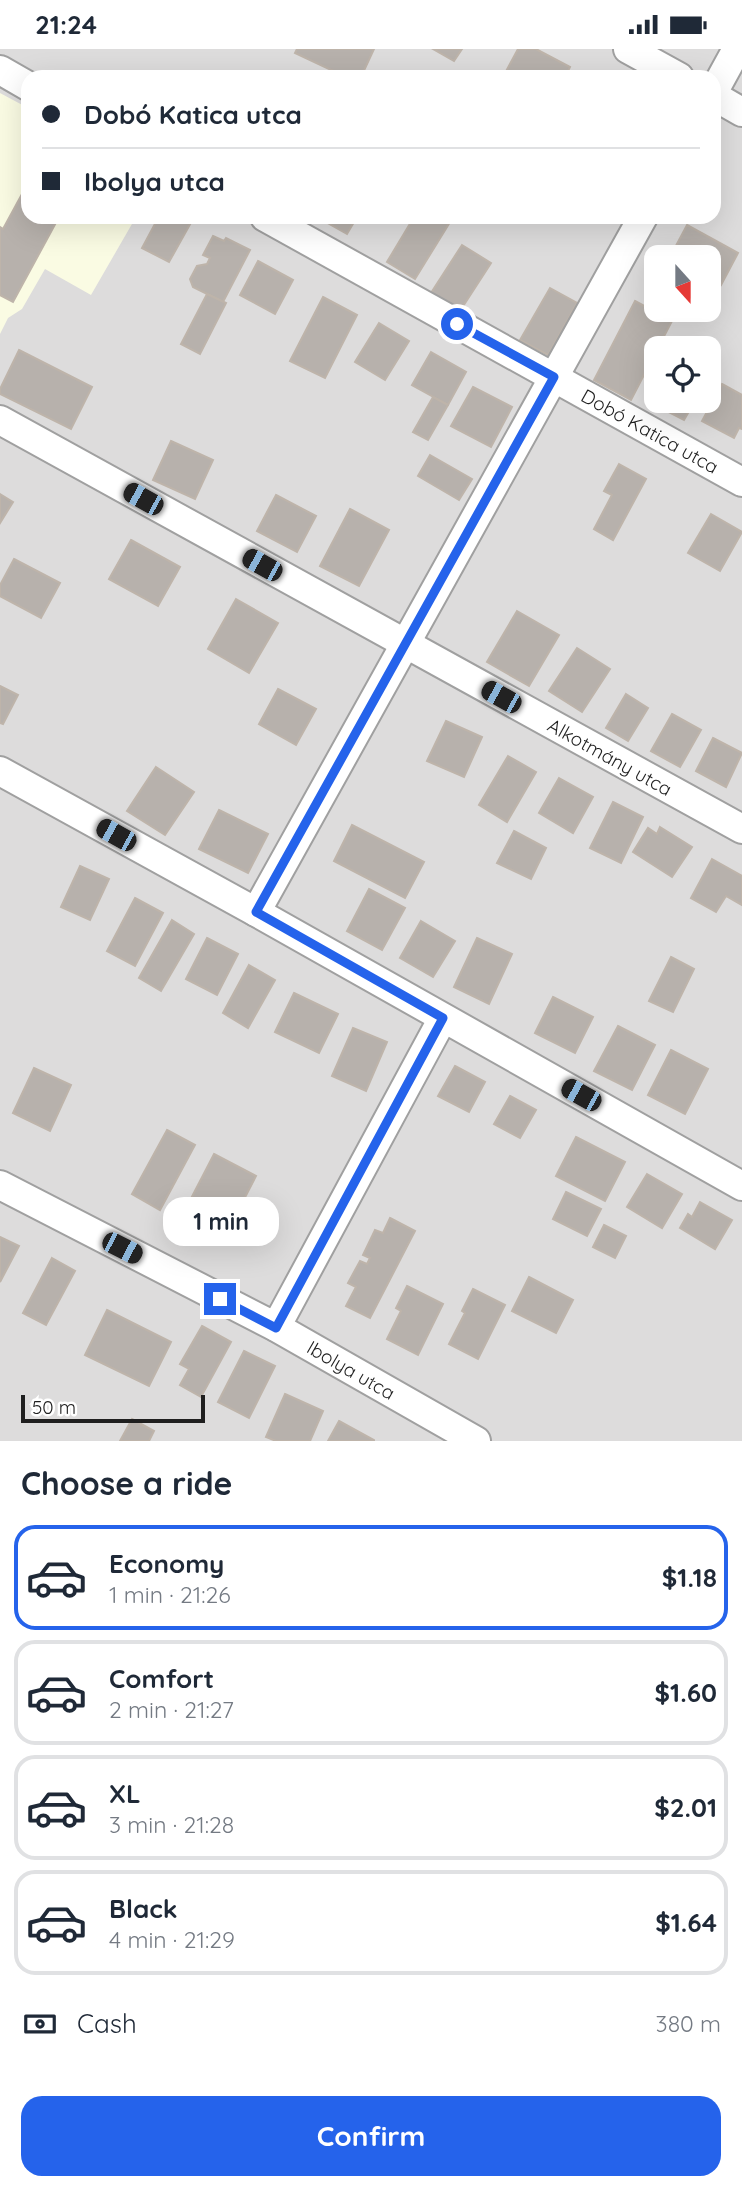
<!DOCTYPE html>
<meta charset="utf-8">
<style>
body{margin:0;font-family:Quicksand,sans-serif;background:#f6f6f7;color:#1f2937;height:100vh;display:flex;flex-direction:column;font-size:26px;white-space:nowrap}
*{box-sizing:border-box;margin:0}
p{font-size:23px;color:#747a83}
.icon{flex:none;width:38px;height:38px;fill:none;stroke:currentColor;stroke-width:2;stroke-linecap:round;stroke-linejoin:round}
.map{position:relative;height:1392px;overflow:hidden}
.details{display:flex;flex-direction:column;background:#fff;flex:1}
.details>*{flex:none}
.guide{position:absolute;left:21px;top:21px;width:700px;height:154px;border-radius:21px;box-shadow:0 7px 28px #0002;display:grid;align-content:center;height:154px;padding:0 21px;background:#fff}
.needle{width:46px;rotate:159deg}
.fabs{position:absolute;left:644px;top:196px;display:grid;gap:14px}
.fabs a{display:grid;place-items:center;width:77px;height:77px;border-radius:14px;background:#fff;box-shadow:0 7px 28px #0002;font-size:35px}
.scale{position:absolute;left:21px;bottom:18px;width:184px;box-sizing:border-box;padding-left:7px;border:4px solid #1f1f1f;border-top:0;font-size:19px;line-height:24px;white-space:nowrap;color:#1f1f1f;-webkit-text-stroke:5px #fff;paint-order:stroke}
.end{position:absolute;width:32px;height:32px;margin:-16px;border:9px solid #2563eb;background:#fff;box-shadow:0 0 0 4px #fff}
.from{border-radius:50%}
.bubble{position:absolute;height:49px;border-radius:21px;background:#fff;box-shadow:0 7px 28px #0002;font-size:23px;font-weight:700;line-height:49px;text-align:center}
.car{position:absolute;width:21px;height:42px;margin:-21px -10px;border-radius:9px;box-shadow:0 0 5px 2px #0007;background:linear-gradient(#222 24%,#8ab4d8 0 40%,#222 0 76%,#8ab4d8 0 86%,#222 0)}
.guide b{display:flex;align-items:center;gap:24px;height:66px;font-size:26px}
.guide b+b{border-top:2px solid #e0e1e3}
.guide i{width:18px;height:18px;background:#1f2937}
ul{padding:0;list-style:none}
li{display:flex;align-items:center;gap:21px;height:105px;margin:0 14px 10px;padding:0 7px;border:4px solid #e0e1e3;border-radius:21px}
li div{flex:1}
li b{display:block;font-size:26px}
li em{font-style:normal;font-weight:700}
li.selected{border-color:#2563eb}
li>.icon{width:63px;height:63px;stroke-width:1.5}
h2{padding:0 21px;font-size:32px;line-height:84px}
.pay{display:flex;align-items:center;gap:18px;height:77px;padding:0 21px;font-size:26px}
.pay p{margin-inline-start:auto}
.action{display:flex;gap:14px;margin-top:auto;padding:14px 21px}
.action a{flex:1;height:80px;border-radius:21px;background:#2563eb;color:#fff;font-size:28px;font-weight:700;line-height:80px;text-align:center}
.status{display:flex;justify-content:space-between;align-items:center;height:49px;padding:0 35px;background:#fff;direction:ltr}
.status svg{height:19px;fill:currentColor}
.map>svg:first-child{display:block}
.residential{fill:#dddcdc;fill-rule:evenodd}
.education{fill:#fafbe3}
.building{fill:#b7b1ac;stroke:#beb4aa;stroke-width:2}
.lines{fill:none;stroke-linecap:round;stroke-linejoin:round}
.street-casing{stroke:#a0a0a0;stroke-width:32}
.street{stroke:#fff;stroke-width:28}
.route{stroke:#2563eb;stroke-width:9}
.labels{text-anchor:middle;stroke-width:5;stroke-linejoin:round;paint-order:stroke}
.street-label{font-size:19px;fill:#1f1f1f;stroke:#fff}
</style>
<div class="status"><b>21:24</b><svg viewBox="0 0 49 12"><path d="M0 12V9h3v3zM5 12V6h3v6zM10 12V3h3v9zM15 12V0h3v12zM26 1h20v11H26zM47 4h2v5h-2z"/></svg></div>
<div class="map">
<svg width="742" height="1392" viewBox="0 0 742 1392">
<rect width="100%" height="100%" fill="#eeece6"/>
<!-- residential -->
<path class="residential" d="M 0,0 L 742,0 L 742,1392 L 0,1392 ZM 28,28 L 714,28 L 714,168 L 28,168 ZM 656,208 L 709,208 L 709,261 L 656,261 ZM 656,299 L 709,299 L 709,352 L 656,352 Z"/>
<!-- education -->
<path class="education" d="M 0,44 L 28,59 L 28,168 L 136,168 L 91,246 L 45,220 L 22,260 L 8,269 L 0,285 Z"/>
<!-- building -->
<g class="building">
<path d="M 297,0 L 374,0 L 361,28 L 346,28 L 295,4 Z"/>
<path d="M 433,0 L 462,0 L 454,12 Z"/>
<path d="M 518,0 L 536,0 L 570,18 L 565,28 L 503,28 Z"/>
<path d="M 28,134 L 28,168 L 59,168 L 13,253 L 0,246 L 0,178 L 3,180 Z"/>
<path d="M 149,168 L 193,170 L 169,213 L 142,199 L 156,173 Z"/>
<path d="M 317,168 L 357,168 L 347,185 Z"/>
<path d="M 414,168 L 442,168 L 450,173 L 415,230 L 387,213 Z"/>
<path d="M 687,176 L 738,204 L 721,236 L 709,229 L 709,208 L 670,208 Z"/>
<path d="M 213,187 L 224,192 L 226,189 L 250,201 L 223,253 L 193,238 L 190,230 L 197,217 L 207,215 L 210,209 L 203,206 Z"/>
<path d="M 462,196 L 491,214 L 460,262 L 431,244 Z"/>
<path d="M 258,212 L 293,231 L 275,265 L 240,246 Z"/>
<path d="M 550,239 L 577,254 L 548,306 L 520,291 Z"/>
<path d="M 207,245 L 226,254 L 200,305 L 181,295 Z"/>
<path d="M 323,248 L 357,266 L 325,329 L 290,312 Z"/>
<path d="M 635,252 L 672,272 L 631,351 L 594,331 Z"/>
<path d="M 379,274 L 409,292 L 385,331 L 355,313 Z"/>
<path d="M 19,301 L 92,338 L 71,380 L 0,345 L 0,340 Z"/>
<path d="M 431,303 L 466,323 L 448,356 L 412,336 Z"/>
<path d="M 722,335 L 742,346 L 742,380 L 739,379 L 734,389 L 702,372 Z"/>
<path d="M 473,338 L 512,358 L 491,398 L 451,377 Z"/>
<path d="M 433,348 L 448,356 L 428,391 L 413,383 Z"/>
<path d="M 657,352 L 695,352 L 684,371 L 655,356 Z"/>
<path d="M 171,392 L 213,411 L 195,450 L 153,431 Z"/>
<path d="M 430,406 L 472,430 L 459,451 L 418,427 Z"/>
<path d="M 619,415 L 646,430 L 613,491 L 594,480 L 612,446 L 604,442 Z"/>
<path d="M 0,445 L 13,453 L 0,474 Z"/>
<path d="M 276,446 L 316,467 L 297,503 L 257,482 Z"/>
<path d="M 350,460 L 389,481 L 359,537 L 320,517 Z"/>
<path d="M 711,465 L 742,483 L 720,522 L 688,504 Z"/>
<path d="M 131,491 L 180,518 L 158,557 L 109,530 Z"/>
<path d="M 14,510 L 60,534 L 41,569 L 0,547 L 0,536 Z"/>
<path d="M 236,550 L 278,574 L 249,624 L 208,600 Z"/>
<path d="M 517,562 L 559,586 L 529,637 L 487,613 Z"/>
<path d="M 577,599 L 610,620 L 582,663 L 549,642 Z"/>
<path d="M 0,637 L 18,646 L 3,675 L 0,674 Z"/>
<path d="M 278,640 L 316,660 L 296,696 L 259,675 Z"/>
<path d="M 626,645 L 648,659 L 628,692 L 606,679 Z"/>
<path d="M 672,665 L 701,681 L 680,718 L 651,702 Z"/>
<path d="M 446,672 L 482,688 L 464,728 L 427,712 Z"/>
<path d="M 713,689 L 742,704 L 726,738 L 696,722 Z"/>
<path d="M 508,707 L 536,723 L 507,773 L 479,756 Z"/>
<path d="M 156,718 L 194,743 L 165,786 L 127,762 Z"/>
<path d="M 559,729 L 593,748 L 573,784 L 539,764 Z"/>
<path d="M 613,753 L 643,768 L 621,814 L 590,799 Z"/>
<path d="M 219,761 L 268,785 L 248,824 L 199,800 Z"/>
<path d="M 352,776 L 424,813 L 405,849 L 334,812 Z"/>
<path d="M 660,778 L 692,798 L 672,828 L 633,803 L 648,779 L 657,785 Z"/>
<path d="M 514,782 L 546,799 L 531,830 L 497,814 Z"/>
<path d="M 712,810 L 742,827 L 742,856 L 726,847 L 716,863 L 691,849 Z"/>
<path d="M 80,817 L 109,830 L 90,871 L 61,858 Z"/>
<path d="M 369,840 L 405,859 L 382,901 L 347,882 Z"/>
<path d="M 135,849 L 163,864 L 135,917 L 107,902 Z"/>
<path d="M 172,871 L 194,885 L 161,942 L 139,929 Z"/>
<path d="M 421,872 L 455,892 L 433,928 L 400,909 Z"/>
<path d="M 207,889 L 238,905 L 217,946 L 186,930 Z"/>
<path d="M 477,889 L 512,905 L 489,955 L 454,938 Z"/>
<path d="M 671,908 L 694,920 L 673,963 L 649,952 Z"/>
<path d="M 249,916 L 275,931 L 248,979 L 223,964 Z"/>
<path d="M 294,944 L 338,965 L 319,1004 L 275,983 Z"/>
<path d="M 553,948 L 593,968 L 575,1004 L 535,984 Z"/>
<path d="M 618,977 L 655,996 L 632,1041 L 594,1022 Z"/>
<path d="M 353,979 L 387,993 L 366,1042 L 332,1027 Z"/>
<path d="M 671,1001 L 708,1020 L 685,1065 L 648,1046 Z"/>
<path d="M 455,1017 L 485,1033 L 469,1063 L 438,1047 Z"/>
<path d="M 34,1019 L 71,1036 L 50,1082 L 13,1064 Z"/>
<path d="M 510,1047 L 536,1061 L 520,1089 L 494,1075 Z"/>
<path d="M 167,1081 L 195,1096 L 160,1161 L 132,1145 Z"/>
<path d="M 576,1088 L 625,1113 L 605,1152 L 556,1127 Z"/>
<path d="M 214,1105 L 256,1127 L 222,1193 L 192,1178 L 197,1169 L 184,1163 Z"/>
<path d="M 647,1125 L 682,1145 L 662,1179 L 627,1158 Z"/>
<path d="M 566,1143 L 601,1160 L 587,1187 L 553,1170 Z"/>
<path d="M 700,1153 L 732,1171 L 715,1200 L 680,1179 L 688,1165 L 692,1168 Z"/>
<path d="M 390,1169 L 415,1182 L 370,1269 L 346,1257 L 356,1238 L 348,1234 L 360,1212 L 367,1215 L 370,1209 L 363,1206 L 375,1181 L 383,1184 Z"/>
<path d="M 604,1176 L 626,1187 L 615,1209 L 593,1198 Z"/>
<path d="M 0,1188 L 19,1197 L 0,1233 Z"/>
<path d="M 52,1209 L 75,1222 L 46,1276 L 23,1264 Z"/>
<path d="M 529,1228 L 573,1251 L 556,1284 L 512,1262 Z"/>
<path d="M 407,1237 L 443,1255 L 418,1306 L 387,1290 L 401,1262 L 396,1259 Z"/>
<path d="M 473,1240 L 505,1256 L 478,1310 L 449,1295 L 465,1264 L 462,1262 Z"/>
<path d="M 107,1261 L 171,1293 L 149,1337 L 85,1306 Z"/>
<path d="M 202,1277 L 231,1293 L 201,1348 L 180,1336 L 189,1320 L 180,1315 Z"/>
<path d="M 244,1302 L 275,1317 L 249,1369 L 218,1353 Z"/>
<path d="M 285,1345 L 323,1362 L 310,1392 L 276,1392 L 266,1388 Z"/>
<path d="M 132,1370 L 154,1382 L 149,1392 L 120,1392 Z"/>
<path d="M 339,1372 L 374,1391 L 374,1392 L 328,1392 Z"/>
</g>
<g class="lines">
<defs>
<g id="street">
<path d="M 628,0 L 679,28"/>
<path d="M 0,21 L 28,37"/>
<path d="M 714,42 L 737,0"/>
<path d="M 714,47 L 742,63"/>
<path d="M 265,168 L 742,433"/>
<path d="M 0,371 L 742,780"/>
<path d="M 0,722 L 256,863 L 742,1137"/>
<path d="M 256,863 L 643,168"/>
<path d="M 0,1136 L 276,1278 L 476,1392"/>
<path d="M 276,1278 L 443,969"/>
</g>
</defs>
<!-- street casing -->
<use href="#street" class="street-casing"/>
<!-- street -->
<use href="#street" class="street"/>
</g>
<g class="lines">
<!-- route -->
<path class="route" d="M 220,1250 L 276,1279 L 443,969 L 256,863 L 554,328 L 457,275"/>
</g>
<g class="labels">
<!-- street labels -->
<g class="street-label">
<text transform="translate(650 382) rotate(29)" y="7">Dobó Katica utca</text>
<text transform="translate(610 708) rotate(29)" y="7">Alkotmány utca</text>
<text transform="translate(351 1321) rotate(30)" y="7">Ibolya utca</text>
</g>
</g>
</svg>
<div class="fabs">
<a><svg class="needle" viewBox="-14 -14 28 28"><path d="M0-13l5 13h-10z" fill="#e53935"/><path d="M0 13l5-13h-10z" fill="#747a83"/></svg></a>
<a><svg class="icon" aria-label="locate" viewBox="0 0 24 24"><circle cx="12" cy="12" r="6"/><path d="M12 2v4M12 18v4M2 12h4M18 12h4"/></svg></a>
</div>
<div class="scale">50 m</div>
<i class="end from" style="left:457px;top:275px"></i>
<i class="end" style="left:220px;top:1250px"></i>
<div class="bubble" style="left:163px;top:1148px;width:116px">1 min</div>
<i class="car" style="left:143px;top:450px;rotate:299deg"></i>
<i class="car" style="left:262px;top:516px;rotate:299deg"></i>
<i class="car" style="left:501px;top:648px;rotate:299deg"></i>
<i class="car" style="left:116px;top:786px;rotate:299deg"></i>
<i class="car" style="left:581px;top:1046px;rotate:299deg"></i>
<i class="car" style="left:122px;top:1199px;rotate:117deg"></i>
<div class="guide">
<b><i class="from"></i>Dobó Katica utca</b>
<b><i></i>Ibolya utca</b>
</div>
</div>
<section class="details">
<h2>Choose a ride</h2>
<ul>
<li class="selected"><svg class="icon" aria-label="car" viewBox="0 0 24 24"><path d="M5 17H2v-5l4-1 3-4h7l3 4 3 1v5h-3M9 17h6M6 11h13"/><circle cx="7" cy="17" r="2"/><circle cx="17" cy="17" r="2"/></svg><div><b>Economy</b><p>1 min · 21:26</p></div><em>$1.18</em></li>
<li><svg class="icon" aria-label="car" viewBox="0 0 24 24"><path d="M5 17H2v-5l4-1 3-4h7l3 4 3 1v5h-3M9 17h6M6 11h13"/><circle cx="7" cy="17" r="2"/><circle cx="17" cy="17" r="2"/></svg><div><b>Comfort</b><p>2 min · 21:27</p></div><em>$1.60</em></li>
<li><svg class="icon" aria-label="car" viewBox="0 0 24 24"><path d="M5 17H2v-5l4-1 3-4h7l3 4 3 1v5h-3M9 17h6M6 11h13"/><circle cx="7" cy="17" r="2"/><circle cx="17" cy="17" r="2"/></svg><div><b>XL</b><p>3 min · 21:28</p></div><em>$2.01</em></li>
<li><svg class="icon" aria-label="car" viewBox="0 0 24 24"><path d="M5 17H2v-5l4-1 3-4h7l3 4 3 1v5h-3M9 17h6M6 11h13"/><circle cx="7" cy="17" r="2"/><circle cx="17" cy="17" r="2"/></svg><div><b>Black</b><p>4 min · 21:29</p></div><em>$1.64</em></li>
</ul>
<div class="pay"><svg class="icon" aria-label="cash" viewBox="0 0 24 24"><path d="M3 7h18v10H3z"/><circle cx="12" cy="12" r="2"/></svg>Cash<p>380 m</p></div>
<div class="action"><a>Confirm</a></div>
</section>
